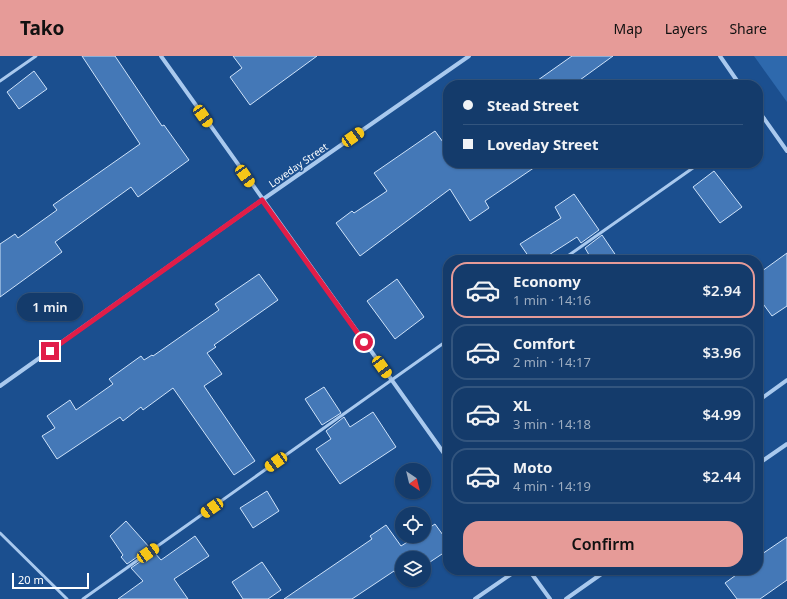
<!DOCTYPE html>
<meta charset="utf-8">
<style>
body{margin:0;font-family:"Noto Sans",sans-serif;background:#214673;color:#f1f3f6;height:100vh;display:flex;flex-direction:column;font-size:15px;white-space:nowrap}
*{box-sizing:border-box;margin:0}
p{font-size:13px;color:#9dadc1}
.icon{flex:none;width:22px;height:22px;fill:none;stroke:currentColor;stroke-width:2;stroke-linecap:round;stroke-linejoin:round}
.map{position:relative;flex:1;overflow:hidden}
.panel{position:absolute;left:443px;top:199px;width:320px;height:320px;display:flex;flex-direction:column;background:#143b6b;border-radius:16px;box-shadow:0 1px 3px #0004,0 0 0 1px #33557e}
.panel>*{flex:none}
.hud{position:absolute;left:443px;top:24px;width:320px;height:88px;border-radius:16px;box-shadow:0 1px 3px #0004,0 0 0 1px #33557e;display:grid;align-content:center;height:88px;padding:0 20px;background:#143b6b}
.needle{width:26px;rotate:145deg}
.fabs{position:absolute;left:395px;top:407px;display:grid;gap:8px}
.fabs a{display:grid;place-items:center;width:36px;height:36px;border-radius:50%;background:#143b6b;box-shadow:0 1px 3px #0004,0 0 0 1px #33557e;font-size:20px}
.scale{position:absolute;left:12px;bottom:10px;width:77px;box-sizing:border-box;padding-left:4px;border:2px solid #fff;border-top:0;font-size:11px;line-height:14px;white-space:nowrap;color:#fff;-webkit-text-stroke:3px #1b4f8f;paint-order:stroke}
.end{position:absolute;width:18px;height:18px;margin:-9px;border:5px solid #e11d48;background:#fff;box-shadow:0 0 0 2px #fff}
.from{border-radius:50%}
.bubble{position:absolute;height:28px;border-radius:14px;background:#143b6b;box-shadow:0 1px 3px #0004,0 0 0 1px #33557e;font-size:13px;font-weight:600;line-height:28px;text-align:center}
.car{position:absolute;width:12px;height:24px;margin:-12px -6px;border-radius:5px;box-shadow:0 0 3px 1px #0007;background:linear-gradient(#f5c518 24%,#345 0 40%,#f5c518 0 76%,#345 0 86%,#f5c518 0)}
.hud b{display:flex;align-items:center;gap:14px;height:38px;font-size:15px}
.hud b+b{border-top:1px solid #33557e}
.hud i{width:10px;height:10px;background:#f1f3f6}
ul{padding:7px 0 0;list-style:none}
li{display:flex;align-items:center;gap:12px;height:56px;margin:0 8px 6px;padding:0 12px;border:2px solid #33557e;border-radius:16px}
li div{flex:1}
li b{display:block;font-size:15px}
li em{font-style:normal;font-weight:600}
li.active{border-color:#e69b98}
li>.icon{width:36px;height:36px;stroke-width:1.5}
.button{display:flex;gap:8px;margin-top:auto;padding:8px 20px}
.button a{flex:1;height:46px;border-radius:16px;background:#e69b98;color:#111;font-size:16px;font-weight:600;line-height:46px;text-align:center}
header{display:flex;align-items:center;gap:24px;box-sizing:border-box;height:56px;padding:0 20px;background:#e69b98;color:#111}
header strong{font-size:19px}
nav{display:flex;gap:22px;margin-inline-start:auto;font-size:14px}
.map>svg:first-child{display:block}
.green{fill:#2e69ad}
.building{fill:#4478b7;stroke:#cfe3fa}
.lines{fill:none;stroke-linecap:round;stroke-linejoin:round}
.service{stroke:#a9c9ee;stroke-width:3}
.minor{stroke:#a9c9ee;stroke-width:4}
.route{stroke:#e11d48;stroke-width:5}
.labels{text-anchor:middle;stroke-width:3;stroke-linejoin:round;paint-order:stroke}
.street-label{font-size:10px;fill:#fff;stroke:#1b4f8f}
</style>
<header>
<strong>Tako</strong>
<nav><a>Map</a><a>Layers</a><a>Share</a></nav>
</header>
<div class="map">
<svg width="787" height="543" viewBox="0 0 787 543">
<rect width="100%" height="100%" fill="#1b4f8f"/>
<!-- green -->
<path class="green" d="M 754,0 L 787,0 L 787,46 Z"/>
<!-- building -->
<g class="building">
<path d="M 82,0 L 115,0 L 162,70 L 164,69 L 189,104 L 138,141 L 131,131 L 55,186 L 62,196 L 0,241 L 0,188 L 15,178 L 18,182 L 57,154 L 53,149 L 140,88 Z"/>
<path d="M 233,0 L 317,0 L 250,49 L 230,21 L 242,12 Z"/>
<path d="M 572,0 L 613,0 L 573,29 L 531,29 Z"/>
<path d="M 34,15 L 47,33 L 19,53 L 7,36 Z"/>
<path d="M 435,75 L 448,93 L 448,107 L 541,107 L 485,145 L 489,152 L 470,165 L 450,133 L 360,200 L 336,167 L 352,155 L 354,157 L 387,135 L 374,117 Z"/>
<path d="M 714,115 L 742,151 L 720,167 L 693,131 Z"/>
<path d="M 574,138 L 599,174 L 581,187 L 577,181 L 541,204 L 531,204 L 520,188 L 561,162 L 555,151 Z"/>
<path d="M 602,179 L 619,204 L 592,204 L 585,192 Z"/>
<path d="M 787,197 L 787,250 L 772,260 L 758,241 L 758,218 Z"/>
<path d="M 259,218 L 278,244 L 214,289 L 216,291 L 207,297 L 222,318 L 204,330 L 255,405 L 234,419 L 173,332 L 143,354 L 141,351 L 123,365 L 120,361 L 57,403 L 42,380 L 55,372 L 47,360 L 70,344 L 76,354 L 113,328 L 109,323 L 141,300 L 144,304 L 152,299 L 153,300 L 219,254 L 215,248 Z"/>
<path d="M 397,223 L 424,261 L 395,283 L 367,245 Z"/>
<path d="M 324,331 L 341,357 L 322,369 L 305,343 Z"/>
<path d="M 373,356 L 396,391 L 340,428 L 316,393 L 331,383 L 326,375 L 344,361 L 350,371 Z"/>
<path d="M 267,435 L 279,455 L 253,472 L 240,452 Z"/>
<path d="M 126,465 L 150,492 L 127,508 L 121,501 L 123,499 L 110,480 Z"/>
<path d="M 435,468 L 448,486 L 448,494 L 424,510 L 424,502 L 402,502 L 402,524 L 405,524 L 402,526 L 394,515 L 352,543 L 284,543 L 372,483 L 370,480 L 386,469 L 401,490 L 417,480 L 424,480 L 424,475 Z"/>
<path d="M 195,480 L 209,500 L 174,523 L 188,543 L 118,543 L 143,525 L 131,512 L 154,496 L 161,504 Z"/>
<path d="M 787,481 L 787,524 L 760,543 L 737,543 L 725,527 L 743,514 L 758,514 L 758,504 L 763,500 L 762,498 Z"/>
<path d="M 262,506 L 281,534 L 268,543 L 243,543 L 232,526 Z"/>
</g>
<g class="lines">
<!-- service -->
<g class="service">
<path d="M 0,25 L 36,0"/>
<path d="M 758,67 L 764,62"/>
<path d="M 562,204 L 700,107"/>
<path d="M 0,477 L 67,543"/>
<path d="M 83,543 L 448,284"/>
</g>
<!-- minor -->
<g class="minor">
<path d="M 161,0 L 448,403"/>
<path d="M 720,0 L 740,29"/>
<path d="M 758,54 L 787,95"/>
<path d="M 0,330 L 262,144 L 469,0"/>
<path d="M 758,345 L 787,324"/>
<path d="M 758,408 L 787,388"/>
<path d="M 529,514 L 550,543"/>
<path d="M 475,543 L 517,514"/>
<path d="M 566,543 L 607,514"/>
</g>
</g>
<g class="lines">
<!-- route -->
<path class="route" d="M 50,295 L 262,144 L 364,286"/>
</g>
<g class="labels">
<!-- street labels -->
<g class="street-label">
<text transform="translate(298 109) rotate(-35)" y="4">Loveday Street</text>
</g>
</g>
</svg>
<div class="fabs">
<a><svg class="needle" viewBox="-14 -14 28 28"><path d="M0-13l5 13h-10z" fill="#e53935"/><path d="M0 13l5-13h-10z" fill="#9dadc1"/></svg></a>
<a><svg class="icon" aria-label="locate" viewBox="0 0 24 24"><circle cx="12" cy="12" r="6"/><path d="M12 2v4M12 18v4M2 12h4M18 12h4"/></svg></a>
<a><svg class="icon" aria-label="layers" viewBox="0 0 24 24"><path d="M12 4l9 5-9 5-9-5zM3 14l9 5 9-5"/></svg></a>
</div>
<div class="scale">20 m</div>
<i class="end from" style="left:364px;top:286px"></i>
<i class="end" style="left:50px;top:295px"></i>
<div class="bubble" style="left:17px;top:237px;width:66px">1 min</div>
<i class="car" style="left:203px;top:60px;rotate:145deg"></i>
<i class="car" style="left:353px;top:81px;rotate:55deg"></i>
<i class="car" style="left:245px;top:120px;rotate:145deg"></i>
<i class="car" style="left:382px;top:311px;rotate:144deg"></i>
<i class="car" style="left:276px;top:406px;rotate:235deg"></i>
<i class="car" style="left:212px;top:452px;rotate:235deg"></i>
<i class="car" style="left:148px;top:497px;rotate:55deg"></i>
<div class="hud">
<b><i class="from"></i>Stead Street</b>
<b><i></i>Loveday Street</b>
</div>
<section class="panel">
<ul>
<li class="active"><svg class="icon" aria-label="car" viewBox="0 0 24 24"><path d="M5 17H2v-5l4-1 3-4h7l3 4 3 1v5h-3M9 17h6M6 11h13"/><circle cx="7" cy="17" r="2"/><circle cx="17" cy="17" r="2"/></svg><div><b>Economy</b><p>1 min · 14:16</p></div><em>$2.94</em></li>
<li><svg class="icon" aria-label="car" viewBox="0 0 24 24"><path d="M5 17H2v-5l4-1 3-4h7l3 4 3 1v5h-3M9 17h6M6 11h13"/><circle cx="7" cy="17" r="2"/><circle cx="17" cy="17" r="2"/></svg><div><b>Comfort</b><p>2 min · 14:17</p></div><em>$3.96</em></li>
<li><svg class="icon" aria-label="car" viewBox="0 0 24 24"><path d="M5 17H2v-5l4-1 3-4h7l3 4 3 1v5h-3M9 17h6M6 11h13"/><circle cx="7" cy="17" r="2"/><circle cx="17" cy="17" r="2"/></svg><div><b>XL</b><p>3 min · 14:18</p></div><em>$4.99</em></li>
<li><svg class="icon" aria-label="car" viewBox="0 0 24 24"><path d="M5 17H2v-5l4-1 3-4h7l3 4 3 1v5h-3M9 17h6M6 11h13"/><circle cx="7" cy="17" r="2"/><circle cx="17" cy="17" r="2"/></svg><div><b>Moto</b><p>4 min · 14:19</p></div><em>$2.44</em></li>
</ul>
<div class="button"><a>Confirm</a></div>
</section>
</div>
